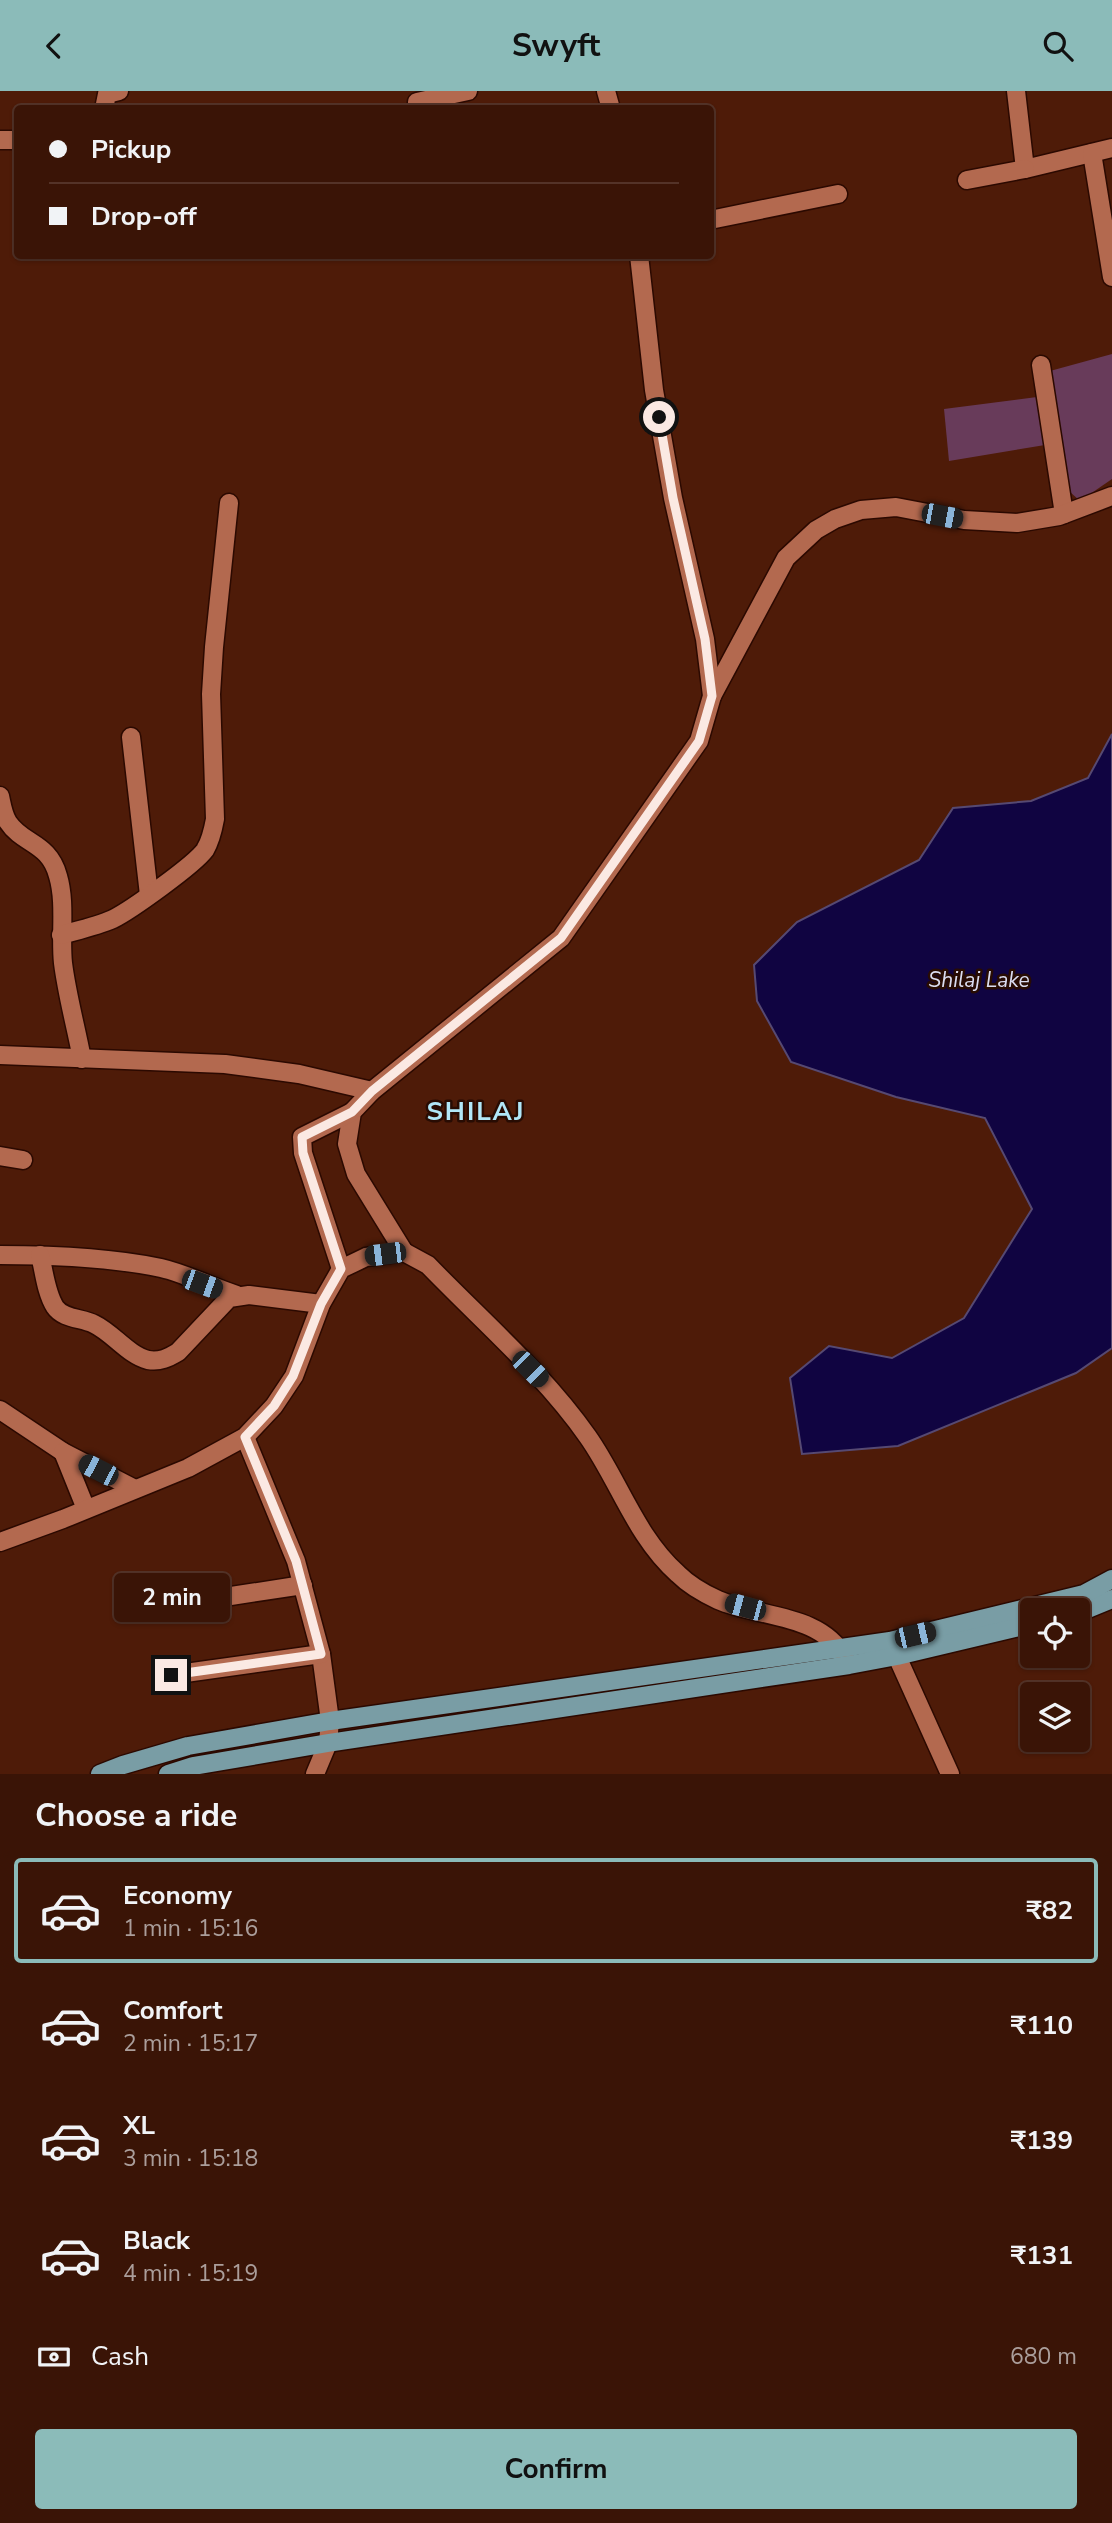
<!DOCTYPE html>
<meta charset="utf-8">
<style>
body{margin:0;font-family:"Nunito Sans",sans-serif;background:#411d10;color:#f1f3f6;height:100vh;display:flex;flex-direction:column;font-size:26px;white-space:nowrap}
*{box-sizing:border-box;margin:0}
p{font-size:23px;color:#ab9e9b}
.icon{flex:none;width:38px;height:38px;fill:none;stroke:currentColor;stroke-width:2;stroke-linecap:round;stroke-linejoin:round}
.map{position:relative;height:1683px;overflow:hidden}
.side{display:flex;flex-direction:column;background:#3a1406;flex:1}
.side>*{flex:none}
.hud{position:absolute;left:14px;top:14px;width:700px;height:154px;border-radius:7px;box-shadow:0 2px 5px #0004,0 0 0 2px #543328;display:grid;align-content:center;height:154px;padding:0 35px;background:#3a1406}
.tools{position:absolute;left:1020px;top:1507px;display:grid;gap:14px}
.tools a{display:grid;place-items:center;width:70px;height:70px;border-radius:7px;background:#3a1406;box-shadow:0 2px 5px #0004,0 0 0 2px #543328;font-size:35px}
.end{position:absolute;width:32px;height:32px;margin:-16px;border:9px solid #fbe9e3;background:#111;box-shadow:0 0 0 4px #111}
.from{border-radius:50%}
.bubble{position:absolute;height:49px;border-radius:7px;background:#3a1406;box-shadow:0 2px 5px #0004,0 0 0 2px #543328;font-size:23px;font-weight:700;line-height:49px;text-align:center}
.car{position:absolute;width:21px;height:42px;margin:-21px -10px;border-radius:9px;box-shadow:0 0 5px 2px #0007;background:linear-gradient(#222 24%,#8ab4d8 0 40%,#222 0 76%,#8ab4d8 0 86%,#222 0)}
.hud b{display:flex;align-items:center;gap:24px;height:66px;font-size:26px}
.hud b+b{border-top:2px solid #543328}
.hud i{width:18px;height:18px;background:#f1f3f6}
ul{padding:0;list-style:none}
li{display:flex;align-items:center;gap:21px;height:105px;margin:0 14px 10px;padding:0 21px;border:4px solid transparent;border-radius:7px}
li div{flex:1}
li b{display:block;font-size:26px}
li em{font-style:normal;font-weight:700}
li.on{border-color:#8bbbb9}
li>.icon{width:63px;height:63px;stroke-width:1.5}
h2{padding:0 35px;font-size:32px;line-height:84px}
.pay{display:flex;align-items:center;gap:18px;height:77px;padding:0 35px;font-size:26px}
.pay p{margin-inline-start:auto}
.primary-button{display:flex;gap:14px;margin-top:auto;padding:14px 35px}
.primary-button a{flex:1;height:80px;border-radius:7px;background:#8bbbb9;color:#111;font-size:28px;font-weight:700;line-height:80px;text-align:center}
header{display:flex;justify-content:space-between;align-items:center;height:91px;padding:0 35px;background:#8bbbb9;color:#111;font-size:32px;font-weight:700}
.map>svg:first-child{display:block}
.green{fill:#683b5a}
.water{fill:#100441;stroke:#564972;stroke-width:2}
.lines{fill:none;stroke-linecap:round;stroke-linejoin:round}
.minor-casing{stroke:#2b0900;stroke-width:21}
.major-casing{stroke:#2b0900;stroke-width:21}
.minor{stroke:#b3694f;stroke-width:18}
.major{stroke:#799da5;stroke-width:18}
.route{stroke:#fbe9e3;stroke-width:9}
.labels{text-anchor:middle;stroke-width:5;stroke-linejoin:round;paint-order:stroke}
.water-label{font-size:21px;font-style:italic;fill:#dbddf1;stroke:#280c03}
.district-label{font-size:26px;font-weight:bold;letter-spacing:2px;fill:#b1e7f8;stroke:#280c03}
</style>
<header><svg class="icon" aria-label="back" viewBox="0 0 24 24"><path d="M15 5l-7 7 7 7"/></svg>Swyft<svg class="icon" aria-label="search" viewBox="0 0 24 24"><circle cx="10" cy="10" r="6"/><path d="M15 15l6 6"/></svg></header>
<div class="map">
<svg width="1112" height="1683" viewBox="0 0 1112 1683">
<rect width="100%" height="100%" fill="#4e1b08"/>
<!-- green -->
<g class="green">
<path d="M 1112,263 L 1112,388 L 1080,410 L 1058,390 L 1050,280 Z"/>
<path d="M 1037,306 L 1045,354 L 949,370 L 944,318 Z"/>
</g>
<!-- water -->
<path class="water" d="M 1112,643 L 1112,1257 L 1076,1282 L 898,1355 L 802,1363 L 790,1287 L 829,1255 L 892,1267 L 964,1227 L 1032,1118 L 985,1027 L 896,1006 L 791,971 L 757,910 L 754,874 L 797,831 L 919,769 L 953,717 L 1031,710 L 1088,687 Z"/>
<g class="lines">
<defs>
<g id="minor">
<path d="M 606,0 L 611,18"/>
<path d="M 1016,0 L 1025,78 L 1112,57"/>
<path d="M 417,11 L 468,0"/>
<path d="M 104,18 L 107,3 L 119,0"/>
<path d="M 0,49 L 18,49"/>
<path d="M 1092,62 L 1112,186"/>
<path d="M 967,89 L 1025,78"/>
<path d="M 710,129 L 838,103"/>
<path d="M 1041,274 L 1064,423"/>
<path d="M 712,605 L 786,467 L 816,439 L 835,428 L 861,419 L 896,416 L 964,429 L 1017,432 L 1059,425 L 1112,405"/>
<path d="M 131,646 L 149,804"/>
<path d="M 0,705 C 2,714 3,723 8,731 C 23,754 49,751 58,785 C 66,812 60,844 63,872 C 67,904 76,936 82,968"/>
<path d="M 61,844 C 79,839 97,835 113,828 C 131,819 194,774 205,759 C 211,749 213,739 215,728 L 211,603 L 214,556 L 229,412"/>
<path d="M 0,964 L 225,973 L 299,983 L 372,1000"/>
<path d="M 0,1065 L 23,1069"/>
<path d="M 404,1161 L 356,1083 L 347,1053 L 352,1021 L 372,1000 L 561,847 L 699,650 L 712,605 L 705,548 L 673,407 L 654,299 L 639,164"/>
<path d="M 0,1164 C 53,1164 109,1166 161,1177 C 187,1183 211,1196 237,1204"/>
<path d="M 40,1164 C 44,1180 46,1202 55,1216 C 63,1228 82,1227 94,1233 C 113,1242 128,1264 148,1269 C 160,1271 168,1267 178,1261 L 229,1207 L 249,1204 L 321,1213"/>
<path d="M 341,1178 L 303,1062 L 302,1046 L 352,1021"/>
<path d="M 0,1319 L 63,1361 L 135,1398"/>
<path d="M 245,1346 L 296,1470 L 321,1563 L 330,1630 L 328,1652 L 315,1683"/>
<path d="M 63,1361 L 86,1418"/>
<path d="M 0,1451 L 63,1428 L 188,1377 L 245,1346 L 274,1315 L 294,1285 L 321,1213 L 341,1178 L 366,1166 L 404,1161 L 428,1174 C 482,1230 543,1282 588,1346 C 619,1390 636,1446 678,1483 C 688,1493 705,1503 718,1509 C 759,1527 821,1522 845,1567"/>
<path d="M 166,1515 L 303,1494"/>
<path d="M 891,1552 L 950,1683"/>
<path d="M 171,1584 L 321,1563"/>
</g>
<g id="major">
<path d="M 1078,1522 L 1112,1508"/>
<path d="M 100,1683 L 123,1674 L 188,1655 L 330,1630 L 890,1550 L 1084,1503 L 1112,1488"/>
<path d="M 168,1683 L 193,1675 L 328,1652 L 849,1574 L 897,1565 L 1032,1533"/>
</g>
</defs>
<!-- minor casing -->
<use href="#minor" class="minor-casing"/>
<!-- major casing -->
<use href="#major" class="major-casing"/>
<!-- minor -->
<use href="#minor" class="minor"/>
<!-- major -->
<use href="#major" class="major"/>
</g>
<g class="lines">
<!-- route -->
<path class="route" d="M 171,1584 L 321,1563 L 296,1470 L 245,1346 L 274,1315 L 293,1285 L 321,1213 L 341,1178 L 303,1062 L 302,1046 L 352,1021 L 372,1000 L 561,847 L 699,650 L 712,605 L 705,548 L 673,407 L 659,326"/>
</g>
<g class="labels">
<!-- water labels -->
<g class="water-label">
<text x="979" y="896">Shilaj Lake</text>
</g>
<!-- district labels -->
<g class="district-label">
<text x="476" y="1029">SHILAJ</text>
</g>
</g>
</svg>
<div class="tools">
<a><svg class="icon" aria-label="locate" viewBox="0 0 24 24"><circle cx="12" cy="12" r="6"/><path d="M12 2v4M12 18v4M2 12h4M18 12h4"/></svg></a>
<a><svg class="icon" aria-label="layers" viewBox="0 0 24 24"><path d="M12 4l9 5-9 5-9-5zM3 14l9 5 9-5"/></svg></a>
</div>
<i class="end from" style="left:659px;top:326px"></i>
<i class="end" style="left:171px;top:1584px"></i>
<div class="bubble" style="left:114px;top:1482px;width:116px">2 min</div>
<i class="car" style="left:942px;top:425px;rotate:101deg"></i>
<i class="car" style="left:385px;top:1163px;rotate:263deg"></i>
<i class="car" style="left:202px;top:1193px;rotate:110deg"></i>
<i class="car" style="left:530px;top:1278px;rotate:135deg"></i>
<i class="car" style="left:98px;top:1379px;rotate:297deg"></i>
<i class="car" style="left:745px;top:1516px;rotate:285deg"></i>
<i class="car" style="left:915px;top:1544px;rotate:77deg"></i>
<div class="hud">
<b><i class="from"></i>Pickup</b>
<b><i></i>Drop-off</b>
</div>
</div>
<section class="side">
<h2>Choose a ride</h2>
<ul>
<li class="on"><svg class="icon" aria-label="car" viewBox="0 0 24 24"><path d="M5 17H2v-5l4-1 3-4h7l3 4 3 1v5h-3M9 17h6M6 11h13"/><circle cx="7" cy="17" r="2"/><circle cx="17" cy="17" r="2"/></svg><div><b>Economy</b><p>1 min · 15:16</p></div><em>₹82</em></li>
<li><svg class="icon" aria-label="car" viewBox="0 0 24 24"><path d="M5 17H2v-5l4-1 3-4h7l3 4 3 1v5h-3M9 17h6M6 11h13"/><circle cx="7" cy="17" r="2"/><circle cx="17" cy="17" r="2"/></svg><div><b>Comfort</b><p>2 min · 15:17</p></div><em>₹110</em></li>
<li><svg class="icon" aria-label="car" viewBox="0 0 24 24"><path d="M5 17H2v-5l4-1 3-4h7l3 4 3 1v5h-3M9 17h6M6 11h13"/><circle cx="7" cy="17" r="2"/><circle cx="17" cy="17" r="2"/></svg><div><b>XL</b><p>3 min · 15:18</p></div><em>₹139</em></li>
<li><svg class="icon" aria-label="car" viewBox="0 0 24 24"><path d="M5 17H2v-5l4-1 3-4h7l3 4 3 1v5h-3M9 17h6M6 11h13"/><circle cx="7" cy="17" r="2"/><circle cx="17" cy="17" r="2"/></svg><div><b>Black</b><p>4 min · 15:19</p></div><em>₹131</em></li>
</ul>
<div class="pay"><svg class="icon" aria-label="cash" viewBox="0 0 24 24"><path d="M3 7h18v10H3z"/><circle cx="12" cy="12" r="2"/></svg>Cash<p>680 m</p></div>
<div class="primary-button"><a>Confirm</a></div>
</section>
